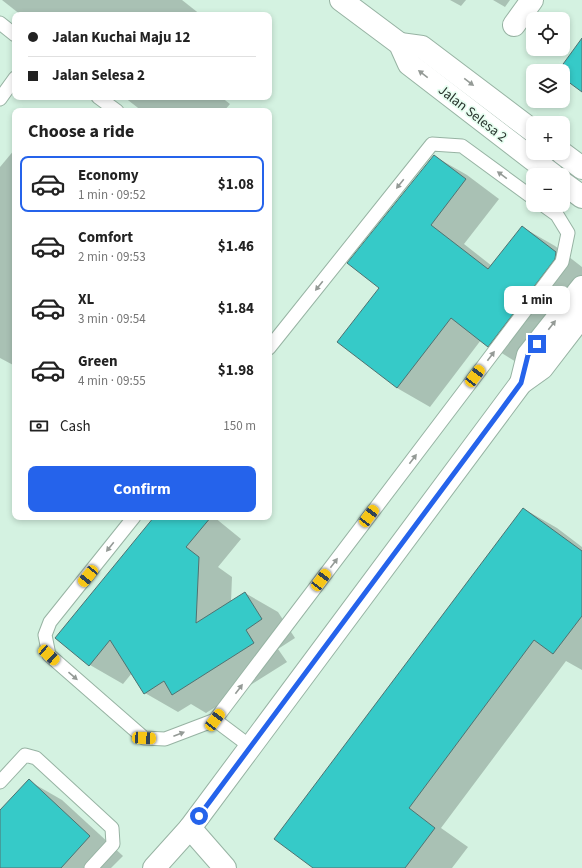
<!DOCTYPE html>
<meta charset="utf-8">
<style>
body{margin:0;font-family:"Source Sans 3",sans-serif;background:#f2f2f2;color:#222;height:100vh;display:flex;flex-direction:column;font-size:15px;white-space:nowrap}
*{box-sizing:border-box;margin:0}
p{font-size:13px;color:#767676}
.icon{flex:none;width:22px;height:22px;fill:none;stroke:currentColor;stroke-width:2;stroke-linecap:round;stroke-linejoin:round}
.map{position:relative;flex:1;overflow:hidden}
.side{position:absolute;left:12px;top:108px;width:260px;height:412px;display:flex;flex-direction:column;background:#fff;border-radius:8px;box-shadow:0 2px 6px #0003}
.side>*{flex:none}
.banner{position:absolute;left:12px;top:12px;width:260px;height:88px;border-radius:8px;box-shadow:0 2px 6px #0003;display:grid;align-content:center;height:88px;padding:0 16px;background:#fff}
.fabs{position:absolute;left:526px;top:12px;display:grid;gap:8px}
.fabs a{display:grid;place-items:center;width:44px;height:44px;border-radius:8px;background:#fff;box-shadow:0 2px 6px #0003;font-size:20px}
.end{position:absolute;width:18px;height:18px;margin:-9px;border:5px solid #2563eb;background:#fff;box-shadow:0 0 0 2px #fff}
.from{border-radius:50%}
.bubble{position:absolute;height:28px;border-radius:8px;background:#fff;box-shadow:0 2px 6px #0003;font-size:13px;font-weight:700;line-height:28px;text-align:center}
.car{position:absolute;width:12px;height:24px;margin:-12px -6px;border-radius:5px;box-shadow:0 0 3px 1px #0007;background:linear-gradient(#f5c518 24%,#345 0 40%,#f5c518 0 76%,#345 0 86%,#f5c518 0)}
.banner b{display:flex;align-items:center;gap:14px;height:38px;font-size:15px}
.banner b+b{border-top:1px solid #e0e0e0}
.banner i{width:10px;height:10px;background:#222}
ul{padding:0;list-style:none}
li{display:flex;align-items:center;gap:12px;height:56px;margin:0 8px 6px;padding:0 8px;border:2px solid transparent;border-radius:8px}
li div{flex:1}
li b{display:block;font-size:15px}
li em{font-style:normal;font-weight:700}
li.active{border-color:#2563eb}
li>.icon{width:36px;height:36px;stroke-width:1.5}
h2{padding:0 16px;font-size:18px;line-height:48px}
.pay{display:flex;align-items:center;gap:10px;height:44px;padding:0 16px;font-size:15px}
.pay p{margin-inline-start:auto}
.action{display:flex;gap:8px;margin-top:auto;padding:8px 16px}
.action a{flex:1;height:46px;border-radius:8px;background:#2563eb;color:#fff;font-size:16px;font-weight:700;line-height:46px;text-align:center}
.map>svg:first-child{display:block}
.shadow{fill:#0003}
.building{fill:#36cac8;stroke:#507271}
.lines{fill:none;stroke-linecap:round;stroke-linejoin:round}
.lane-casing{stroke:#97b3a3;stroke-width:15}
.street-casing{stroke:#97b3a3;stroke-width:24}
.lane{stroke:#fff;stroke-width:13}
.street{stroke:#fff;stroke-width:22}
.oneway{fill:#949a96}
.route{stroke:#2563eb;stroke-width:5}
.labels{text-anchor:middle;stroke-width:3.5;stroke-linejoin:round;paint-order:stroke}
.street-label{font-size:14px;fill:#29352e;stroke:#e6fef0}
</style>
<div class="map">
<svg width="582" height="868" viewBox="0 0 582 868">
<rect width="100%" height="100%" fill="#d4f2e1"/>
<!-- shadow -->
<g class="shadow">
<path d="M 2,0 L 182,0 L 201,15 L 21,15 Z"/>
<path d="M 450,0 L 466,0 L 461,6 Z"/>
<path d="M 493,0 L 510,0 L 505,7 Z"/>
<path d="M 124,97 L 221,97 L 230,104 L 224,111 L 142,111 Z"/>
<path d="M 15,149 L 15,366 L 0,358 L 0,167 Z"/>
<path d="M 434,156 L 467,175 L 499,199 L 464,244 L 492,266 L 522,227 L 555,246 L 582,267 L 582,285 L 521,365 L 481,340 L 430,407 L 397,388 L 381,287 Z"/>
<path d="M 524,509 L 557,528 L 582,547 L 582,670 L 566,661 L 441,828 L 468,847 L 452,868 L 315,868 Z"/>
<path d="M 156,517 L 214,517 L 241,539 L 218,567 L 232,577 L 231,602 L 245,593 L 278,612 L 295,638 L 278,649 L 287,662 L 206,713 L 191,704 L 178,712 L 145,693 L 132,673 L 123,684 L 90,665 Z"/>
<path d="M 29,781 L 62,800 L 123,856 L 111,868 L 0,868 L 0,812 Z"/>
</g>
<!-- building -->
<g class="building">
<path d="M 582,38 L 582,92 L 563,78 L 563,71 L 558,71 Z"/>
<path d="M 434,155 L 466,179 L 431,225 L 488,269 L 522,226 L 556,252 L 555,259 L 488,347 L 451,318 L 397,388 L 337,342 L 379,288 L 347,263 Z"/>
<path d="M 523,508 L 582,551 L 582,616 L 553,654 L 534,640 L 409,808 L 435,828 L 405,868 L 313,868 L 274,839 Z"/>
<path d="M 154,517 L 211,517 L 186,547 L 199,557 L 196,623 L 245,592 L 262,619 L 246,630 L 254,643 L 172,695 L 164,681 L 144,694 L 110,640 L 89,666 L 55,638 Z"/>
<path d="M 29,779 L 90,836 L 61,868 L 0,868 L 0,810 Z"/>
</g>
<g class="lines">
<defs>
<g id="lane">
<path d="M 0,23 L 15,35"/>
<path d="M 98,97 L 117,111"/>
<path d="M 0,99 L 15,78"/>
<path d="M 269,348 L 432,144 L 462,146 L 533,198"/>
<path d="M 134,517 L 50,622 L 45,635 L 49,655 L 144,738 L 165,739 L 215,720 L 562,262 L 568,233 L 557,215 L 543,205"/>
<path d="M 215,720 L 251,747"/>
<path d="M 0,782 L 25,755 L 36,758 L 112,828 L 113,844 L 91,868"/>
</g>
<g id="street">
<path d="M 341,0 L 400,44 L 409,64 L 553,175"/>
<path d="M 514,25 L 532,0"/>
<path d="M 400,44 L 422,47 L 533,131"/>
<path d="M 562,153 L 582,168"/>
<path d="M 563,183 L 582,197"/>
<path d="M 521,383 L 528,355 L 582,287"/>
<path d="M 190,828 L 225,868"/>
<path d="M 154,868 L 190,828 L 521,383 L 542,368 L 582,316"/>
</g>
</defs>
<!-- lane casing -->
<use href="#lane" class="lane-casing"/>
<!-- street casing -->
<use href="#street" class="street-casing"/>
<!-- lane -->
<use href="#lane" class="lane"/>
<!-- street -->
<use href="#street" class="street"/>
</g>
<!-- one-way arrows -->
<defs><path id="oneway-solid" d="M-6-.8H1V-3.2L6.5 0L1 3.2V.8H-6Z"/></defs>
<g class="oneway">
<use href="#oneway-solid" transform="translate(423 74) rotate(-142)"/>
<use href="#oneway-solid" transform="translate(469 82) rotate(37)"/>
<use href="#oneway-solid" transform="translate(502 175) rotate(-144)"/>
<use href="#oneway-solid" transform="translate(400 184) rotate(129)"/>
<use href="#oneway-solid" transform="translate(319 286) rotate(129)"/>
<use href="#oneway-solid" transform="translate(552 325) rotate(-52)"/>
<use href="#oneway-solid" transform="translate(491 356) rotate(-53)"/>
<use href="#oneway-solid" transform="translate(413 459) rotate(-53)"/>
<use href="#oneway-solid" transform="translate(110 547) rotate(129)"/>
<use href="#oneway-solid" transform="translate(334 563) rotate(-53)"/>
<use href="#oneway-solid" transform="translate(73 676) rotate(41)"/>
<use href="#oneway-solid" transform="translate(239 689) rotate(-53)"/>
<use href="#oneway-solid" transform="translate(179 734) rotate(-21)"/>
</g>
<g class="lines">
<!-- route -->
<path class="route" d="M 199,816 L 499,413 L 521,383 L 528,355 L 537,344"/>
</g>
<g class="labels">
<!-- street labels -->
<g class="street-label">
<text transform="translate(473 113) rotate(38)" y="5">Jalan Selesa 2</text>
</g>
</g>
</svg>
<div class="fabs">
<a><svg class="icon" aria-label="locate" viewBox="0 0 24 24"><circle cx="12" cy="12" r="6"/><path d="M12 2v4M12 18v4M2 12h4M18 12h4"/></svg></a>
<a><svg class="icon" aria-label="layers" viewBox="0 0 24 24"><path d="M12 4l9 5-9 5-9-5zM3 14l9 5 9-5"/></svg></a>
<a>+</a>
<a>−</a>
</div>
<i class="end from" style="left:199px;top:816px"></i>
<i class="end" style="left:537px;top:344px"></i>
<div class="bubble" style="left:504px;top:286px;width:66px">1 min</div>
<i class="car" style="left:475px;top:376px;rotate:37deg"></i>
<i class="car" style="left:369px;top:516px;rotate:37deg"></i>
<i class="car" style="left:88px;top:576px;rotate:219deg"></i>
<i class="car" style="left:321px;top:580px;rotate:37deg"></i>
<i class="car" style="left:49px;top:655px;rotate:132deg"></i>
<i class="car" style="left:215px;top:720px;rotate:37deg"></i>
<i class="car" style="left:144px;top:738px;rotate:93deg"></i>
<div class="banner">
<b><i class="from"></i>Jalan Kuchai Maju 12</b>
<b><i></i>Jalan Selesa 2</b>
</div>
<section class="side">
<h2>Choose a ride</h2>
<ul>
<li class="active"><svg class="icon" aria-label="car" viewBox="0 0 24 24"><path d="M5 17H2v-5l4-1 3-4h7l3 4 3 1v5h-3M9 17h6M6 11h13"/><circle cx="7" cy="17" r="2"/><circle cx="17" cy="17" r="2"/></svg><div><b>Economy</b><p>1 min · 09:52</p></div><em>$1.08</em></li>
<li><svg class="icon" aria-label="car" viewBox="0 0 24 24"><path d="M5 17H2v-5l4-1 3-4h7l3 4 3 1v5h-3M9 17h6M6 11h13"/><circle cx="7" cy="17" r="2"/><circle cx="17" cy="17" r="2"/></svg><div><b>Comfort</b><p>2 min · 09:53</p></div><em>$1.46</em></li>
<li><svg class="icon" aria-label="car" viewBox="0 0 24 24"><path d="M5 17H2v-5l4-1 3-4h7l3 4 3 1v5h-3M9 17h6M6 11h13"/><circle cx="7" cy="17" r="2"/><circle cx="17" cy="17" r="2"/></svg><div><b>XL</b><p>3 min · 09:54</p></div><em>$1.84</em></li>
<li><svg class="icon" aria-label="car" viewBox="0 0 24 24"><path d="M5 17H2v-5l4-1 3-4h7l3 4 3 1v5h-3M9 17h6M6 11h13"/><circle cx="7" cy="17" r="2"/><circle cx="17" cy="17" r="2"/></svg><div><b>Green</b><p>4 min · 09:55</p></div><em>$1.98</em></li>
</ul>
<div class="pay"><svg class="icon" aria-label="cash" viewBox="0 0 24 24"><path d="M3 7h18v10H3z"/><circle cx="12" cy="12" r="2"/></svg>Cash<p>150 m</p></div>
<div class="action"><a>Confirm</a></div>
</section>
</div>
